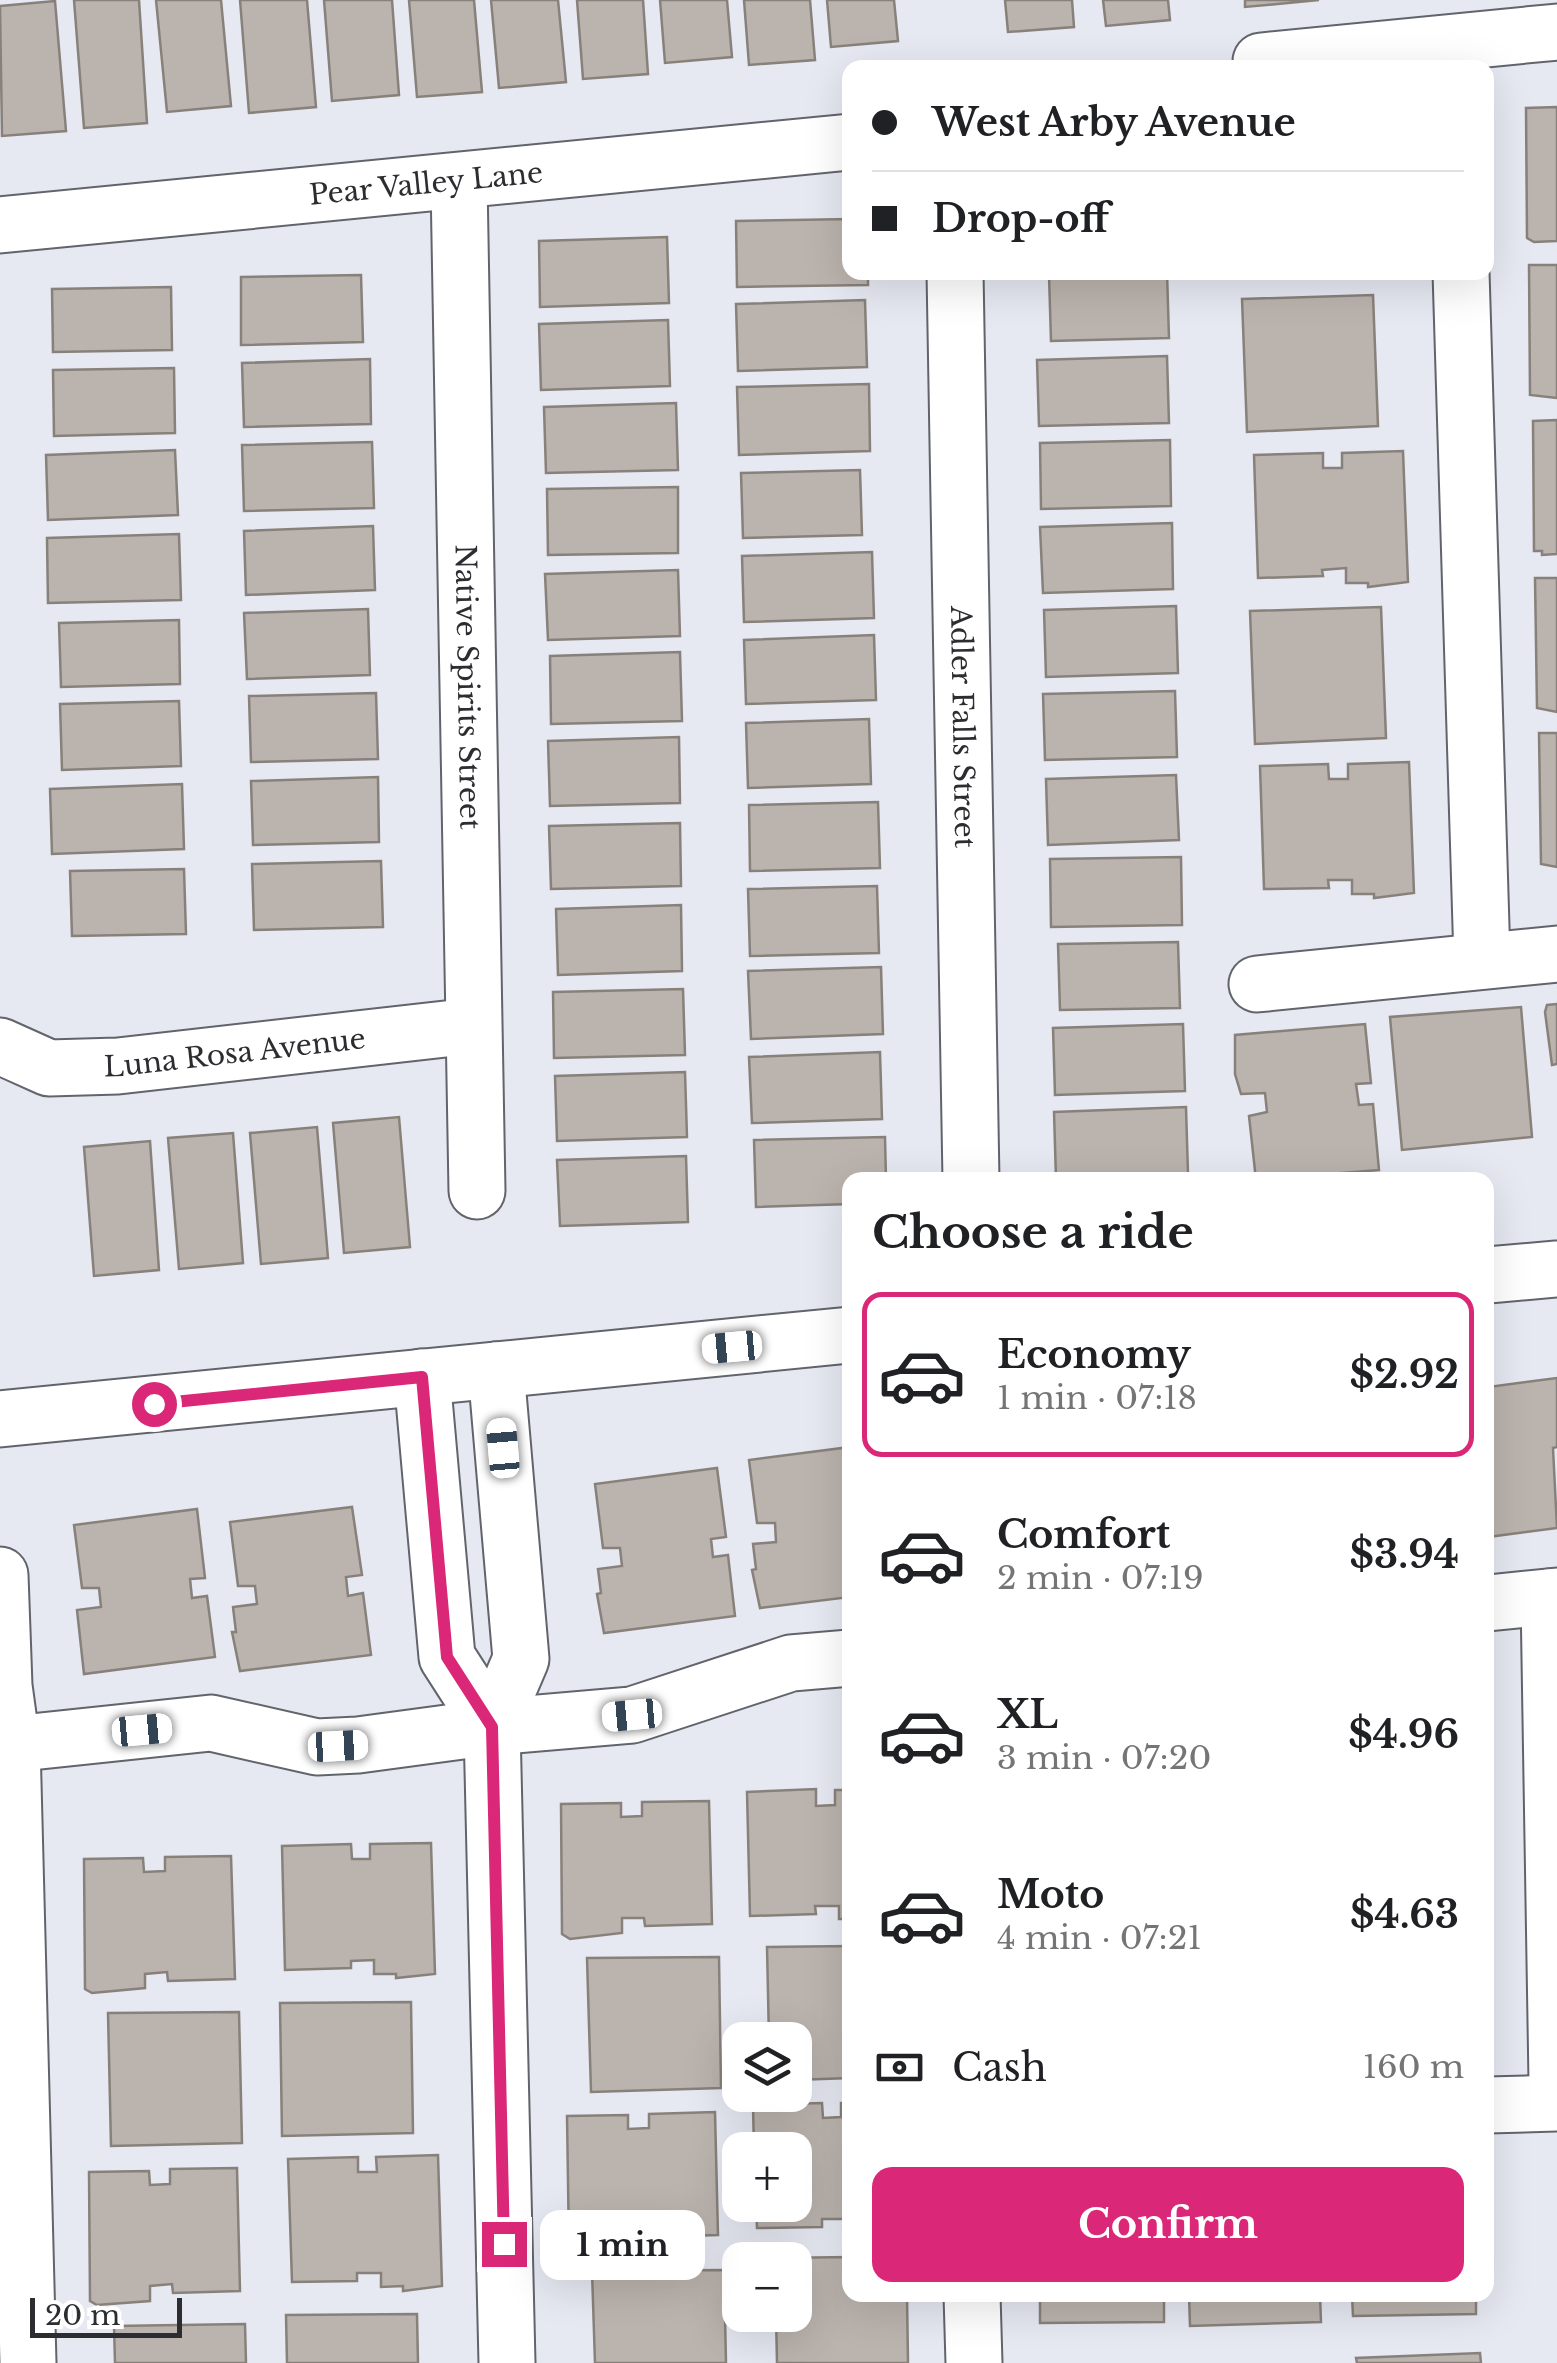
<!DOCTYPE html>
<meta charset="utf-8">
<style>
body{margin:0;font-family:"Libre Baskerville",serif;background:#f2f2f2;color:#202124;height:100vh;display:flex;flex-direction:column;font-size:38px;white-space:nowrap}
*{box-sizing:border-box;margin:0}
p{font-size:32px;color:#757577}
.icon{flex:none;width:55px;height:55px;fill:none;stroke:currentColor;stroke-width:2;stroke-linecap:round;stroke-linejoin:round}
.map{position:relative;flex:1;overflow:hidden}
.drawer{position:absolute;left:842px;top:1172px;width:652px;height:1130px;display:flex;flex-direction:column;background:#fff;border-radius:20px;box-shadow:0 10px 40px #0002}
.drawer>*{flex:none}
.top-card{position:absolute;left:842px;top:60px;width:652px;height:220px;border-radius:20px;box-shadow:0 10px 40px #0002;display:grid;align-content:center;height:220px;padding:0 30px;background:#fff}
.tools{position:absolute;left:722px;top:2022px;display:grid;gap:20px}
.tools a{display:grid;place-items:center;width:90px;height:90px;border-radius:20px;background:#fff;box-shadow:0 10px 40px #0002;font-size:50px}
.scale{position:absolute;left:30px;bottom:25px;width:152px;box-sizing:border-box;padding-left:10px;border:5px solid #2c2d30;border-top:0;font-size:28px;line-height:35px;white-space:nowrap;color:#2c2d30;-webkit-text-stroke:8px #fff;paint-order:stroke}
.end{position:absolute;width:45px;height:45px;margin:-22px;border:12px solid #db2777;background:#fff;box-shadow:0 0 0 5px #fff}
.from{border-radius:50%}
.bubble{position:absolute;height:70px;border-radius:20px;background:#fff;box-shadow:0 10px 40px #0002;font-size:32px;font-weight:800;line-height:70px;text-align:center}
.car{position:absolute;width:30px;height:60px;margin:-30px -15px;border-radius:12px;box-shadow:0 0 8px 2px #0007;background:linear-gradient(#fff 24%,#345 0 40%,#fff 0 76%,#345 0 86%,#fff 0)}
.top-card b{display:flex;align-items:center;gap:35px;height:95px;font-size:38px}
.top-card b+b{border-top:2px solid #e0e0e0}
.top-card i{width:25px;height:25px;background:#202124}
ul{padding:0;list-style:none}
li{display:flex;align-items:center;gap:30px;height:165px;margin:0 20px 15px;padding:0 10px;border:5px solid transparent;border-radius:20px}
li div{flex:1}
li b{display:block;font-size:38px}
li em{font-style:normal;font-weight:800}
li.active{border-color:#db2777}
li>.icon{width:90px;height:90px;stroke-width:1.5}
h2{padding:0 30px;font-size:45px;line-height:120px}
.pay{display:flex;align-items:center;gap:25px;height:110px;padding:0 30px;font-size:38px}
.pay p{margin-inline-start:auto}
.primary-button{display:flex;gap:20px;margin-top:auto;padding:20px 30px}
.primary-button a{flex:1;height:115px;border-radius:20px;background:#db2777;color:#fff;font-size:40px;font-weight:800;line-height:115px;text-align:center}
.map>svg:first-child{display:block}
.building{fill:#bbb3ad;stroke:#88817b;stroke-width:2.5}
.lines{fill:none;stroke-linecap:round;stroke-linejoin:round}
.minor-casing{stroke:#61646b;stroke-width:59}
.minor{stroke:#fff;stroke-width:55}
.route{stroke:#db2777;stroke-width:12}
.labels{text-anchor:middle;stroke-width:10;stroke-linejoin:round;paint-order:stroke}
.street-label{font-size:28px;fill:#2c2d30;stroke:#fff}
</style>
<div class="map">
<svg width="1557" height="2363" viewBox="0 0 1557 2363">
<rect width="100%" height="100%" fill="#e6e9f2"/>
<!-- building -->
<g class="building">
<path d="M 74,0 L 139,0 L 147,123 L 84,128 Z"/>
<path d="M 156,0 L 221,0 L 231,106 L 167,112 Z"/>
<path d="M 240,0 L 307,0 L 316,107 L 249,113 Z"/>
<path d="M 324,0 L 392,0 L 399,95 L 332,101 Z"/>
<path d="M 409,0 L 474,0 L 482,92 L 417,97 Z"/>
<path d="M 491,0 L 558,0 L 566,82 L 499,88 Z"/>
<path d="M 577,0 L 643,0 L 648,74 L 583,79 Z"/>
<path d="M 660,0 L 727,0 L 732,57 L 665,63 Z"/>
<path d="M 744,0 L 810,0 L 815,60 L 749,65 Z"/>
<path d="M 827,0 L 894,0 L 898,41 L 831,47 Z"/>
<path d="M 1005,0 L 1072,0 L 1074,27 L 1008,32 Z"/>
<path d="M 1103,0 L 1168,0 L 1170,20 L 1106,26 Z"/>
<path d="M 1245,0 L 1319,0 L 1245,7 Z"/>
<path d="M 55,1 L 66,131 L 2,136 L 0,6 Z"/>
<path d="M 1557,107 L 1557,241 L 1534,242 L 1527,238 L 1526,108 Z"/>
<path d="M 850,219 L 850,272 L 868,272 L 868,285 L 737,287 L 736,221 Z"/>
<path d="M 667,237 L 669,303 L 540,307 L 539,241 Z"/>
<path d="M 1529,265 L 1557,265 L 1557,398 L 1530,395 Z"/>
<path d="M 1167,272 L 1169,338 L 1051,341 L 1049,275 Z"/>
<path d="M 361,275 L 363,342 L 241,345 L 241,277 Z"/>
<path d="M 171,287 L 172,350 L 53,352 L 52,289 Z"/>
<path d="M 1373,295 L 1378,426 L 1247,432 L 1242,299 Z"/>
<path d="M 865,300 L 867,367 L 738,371 L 736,304 Z"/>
<path d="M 668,320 L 670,386 L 541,390 L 539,324 Z"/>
<path d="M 1167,356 L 1169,423 L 1039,426 L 1037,360 Z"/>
<path d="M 370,359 L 371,424 L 244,427 L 242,363 Z"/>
<path d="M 174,368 L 175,433 L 54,436 L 53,370 Z"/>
<path d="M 869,384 L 870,451 L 739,455 L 737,387 Z"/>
<path d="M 676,403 L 678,470 L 546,473 L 544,407 Z"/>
<path d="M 1557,420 L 1557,554 L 1542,555 L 1542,551 L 1534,551 L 1533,421 Z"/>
<path d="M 1170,440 L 1171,506 L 1041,509 L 1040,443 Z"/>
<path d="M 372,442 L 374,508 L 244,511 L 242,445 Z"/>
<path d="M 175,450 L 178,515 L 48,520 L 46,455 Z"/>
<path d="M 1403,451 L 1408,582 L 1368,587 L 1368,583 L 1346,583 L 1346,568 L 1322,570 L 1323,576 L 1258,578 L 1254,455 L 1323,453 L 1323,468 L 1342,468 L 1342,453 Z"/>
<path d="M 860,470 L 862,535 L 743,538 L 741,473 Z"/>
<path d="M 678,487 L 678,553 L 548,555 L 547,489 Z"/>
<path d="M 1172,523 L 1173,589 L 1043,593 L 1040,527 Z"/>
<path d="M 373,526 L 375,590 L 246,595 L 244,531 Z"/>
<path d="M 179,534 L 181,600 L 48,603 L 47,538 Z"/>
<path d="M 872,552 L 874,618 L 744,622 L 742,556 Z"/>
<path d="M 678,570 L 680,636 L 548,640 L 545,574 Z"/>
<path d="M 1535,578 L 1557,578 L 1557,712 L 1537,708 Z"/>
<path d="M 1176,606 L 1178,673 L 1046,677 L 1044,610 Z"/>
<path d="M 1381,607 L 1386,738 L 1255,744 L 1250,611 Z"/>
<path d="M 368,609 L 370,675 L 247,679 L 244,613 Z"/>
<path d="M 179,620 L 180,684 L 61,687 L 59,623 Z"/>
<path d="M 874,635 L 876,700 L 746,704 L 744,640 Z"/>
<path d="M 680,652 L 682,721 L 551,724 L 550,656 Z"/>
<path d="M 1175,691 L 1177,757 L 1045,760 L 1043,694 Z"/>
<path d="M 376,693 L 378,759 L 251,762 L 249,696 Z"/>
<path d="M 179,701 L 181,766 L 62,770 L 60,704 Z"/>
<path d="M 869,719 L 871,784 L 748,788 L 746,723 Z"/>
<path d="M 1539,733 L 1557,733 L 1557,867 L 1541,864 Z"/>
<path d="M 679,737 L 680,803 L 550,806 L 548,741 Z"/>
<path d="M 1409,762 L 1414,893 L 1374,898 L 1374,894 L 1352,894 L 1352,880 L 1328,880 L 1329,888 L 1264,889 L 1260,766 L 1328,764 L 1329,779 L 1348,779 L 1348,764 Z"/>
<path d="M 1176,775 L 1179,840 L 1048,845 L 1046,779 Z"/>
<path d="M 378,777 L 379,842 L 253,845 L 251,781 Z"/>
<path d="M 182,784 L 184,849 L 52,854 L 50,789 Z"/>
<path d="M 878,802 L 880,868 L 750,871 L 749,805 Z"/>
<path d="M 680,823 L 681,886 L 551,889 L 549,826 Z"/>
<path d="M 1181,857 L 1182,925 L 1051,927 L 1050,859 Z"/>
<path d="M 381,861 L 383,927 L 254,930 L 252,864 Z"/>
<path d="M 184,869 L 186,934 L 72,936 L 70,871 Z"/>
<path d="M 877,886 L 879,953 L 750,956 L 748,889 Z"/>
<path d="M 681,905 L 682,971 L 558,975 L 556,909 Z"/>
<path d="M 1178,942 L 1180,1008 L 1060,1010 L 1058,944 Z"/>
<path d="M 881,967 L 883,1034 L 751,1039 L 748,971 Z"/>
<path d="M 683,989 L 685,1055 L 554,1058 L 553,992 Z"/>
<path d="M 1557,1004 L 1557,1064 L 1552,1065 L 1545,1012 L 1547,1005 Z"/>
<path d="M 1521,1007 L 1532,1137 L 1402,1150 L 1390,1017 Z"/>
<path d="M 1183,1024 L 1185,1091 L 1055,1095 L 1053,1028 Z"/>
<path d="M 1365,1024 L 1371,1083 L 1356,1084 L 1359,1105 L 1373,1104 L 1379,1170 L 1256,1180 L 1249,1116 L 1267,1112 L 1265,1093 L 1241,1094 L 1235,1074 L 1235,1035 Z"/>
<path d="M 880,1052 L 882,1119 L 752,1123 L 749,1057 Z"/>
<path d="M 685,1072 L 687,1137 L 557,1141 L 555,1076 Z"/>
<path d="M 1186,1107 L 1188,1174 L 1056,1179 L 1054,1112 Z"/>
<path d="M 399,1117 L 410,1247 L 344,1253 L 333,1123 Z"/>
<path d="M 317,1127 L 328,1258 L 261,1264 L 250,1133 Z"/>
<path d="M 233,1133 L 243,1263 L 179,1269 L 168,1138 Z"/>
<path d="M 885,1137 L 886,1180 L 850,1180 L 850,1204 L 756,1207 L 754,1140 Z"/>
<path d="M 150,1141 L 159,1270 L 94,1276 L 84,1147 Z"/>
<path d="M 686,1156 L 688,1222 L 560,1226 L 557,1160 Z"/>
<path d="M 1557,1378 L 1557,1447 L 1553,1448 L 1557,1528 L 1488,1537 L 1488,1387 Z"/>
<path d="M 850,1447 L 850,1597 L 760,1608 L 752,1570 L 756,1569 L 753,1544 L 776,1542 L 775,1523 L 757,1523 L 749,1460 Z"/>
<path d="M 717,1468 L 726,1537 L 711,1539 L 713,1557 L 728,1555 L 735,1616 L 604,1633 L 597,1594 L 601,1593 L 598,1569 L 622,1566 L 620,1548 L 603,1548 L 595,1484 Z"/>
<path d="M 352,1507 L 362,1575 L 346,1577 L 348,1596 L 363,1593 L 371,1655 L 240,1671 L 232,1632 L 236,1632 L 233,1607 L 257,1604 L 255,1586 L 238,1586 L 230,1522 Z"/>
<path d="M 197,1509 L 205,1578 L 190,1579 L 192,1598 L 207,1596 L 215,1657 L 84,1674 L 77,1610 L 101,1607 L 99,1588 L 82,1588 L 74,1525 Z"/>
<path d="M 816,1789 L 816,1806 L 835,1805 L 835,1790 L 850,1790 L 850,1919 L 839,1919 L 839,1906 L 815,1906 L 816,1914 L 750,1916 L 747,1792 Z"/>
<path d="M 709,1801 L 712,1924 L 645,1926 L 644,1918 L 622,1918 L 622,1933 L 570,1939 L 562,1934 L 561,1804 L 621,1803 L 621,1817 L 642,1816 L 642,1802 Z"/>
<path d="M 431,1843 L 435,1974 L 396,1978 L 396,1974 L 374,1974 L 374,1960 L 351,1961 L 351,1968 L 285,1970 L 282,1846 L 351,1844 L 352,1859 L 370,1859 L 370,1844 Z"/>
<path d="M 231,1856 L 235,1979 L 168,1981 L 167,1972 L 145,1974 L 145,1988 L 92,1993 L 85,1989 L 84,1859 L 143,1858 L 144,1872 L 165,1871 L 165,1857 Z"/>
<path d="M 850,1946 L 850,2078 L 795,2080 L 795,2040 L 769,2040 L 767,1947 Z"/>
<path d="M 719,1957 L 721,2088 L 591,2092 L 587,1958 Z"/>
<path d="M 411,2002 L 413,2133 L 282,2136 L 280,2003 Z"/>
<path d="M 239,2012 L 242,2143 L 111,2146 L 108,2013 Z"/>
<path d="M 822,2103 L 823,2118 L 841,2117 L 841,2103 L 850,2103 L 850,2233 L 846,2233 L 845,2219 L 822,2219 L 822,2227 L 757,2228 L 756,2205 L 795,2205 L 795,2150 L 754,2150 L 753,2105 Z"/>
<path d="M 715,2112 L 718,2235 L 651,2237 L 651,2229 L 629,2230 L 629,2245 L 576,2250 L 569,2246 L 567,2116 L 628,2115 L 628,2129 L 649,2128 L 649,2114 Z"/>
<path d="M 438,2155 L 442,2286 L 403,2291 L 403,2286 L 381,2287 L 381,2273 L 357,2273 L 357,2281 L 292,2282 L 288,2159 L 358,2157 L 358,2172 L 377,2172 L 376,2157 Z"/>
<path d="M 237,2168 L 240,2291 L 173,2293 L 172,2284 L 150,2286 L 150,2301 L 97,2305 L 90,2301 L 89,2172 L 149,2171 L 150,2185 L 170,2184 L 170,2169 Z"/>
<path d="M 850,2257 L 850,2295 L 907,2295 L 908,2363 L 777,2363 L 776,2315 L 795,2315 L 795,2260 L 775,2258 Z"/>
<path d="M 724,2270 L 726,2363 L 595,2363 L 592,2271 Z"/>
<path d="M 1040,2295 L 1164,2295 L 1164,2322 L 1040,2323 Z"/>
<path d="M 1189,2295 L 1320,2295 L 1321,2322 L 1190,2326 Z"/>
<path d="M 1352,2295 L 1476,2295 L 1476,2314 L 1353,2316 Z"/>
<path d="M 417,2314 L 418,2363 L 287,2363 L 286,2315 Z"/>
<path d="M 245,2324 L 246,2363 L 115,2363 L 114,2326 Z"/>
<path d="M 1480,2353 L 1481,2363 L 1357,2363 L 1356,2358 Z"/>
</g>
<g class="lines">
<defs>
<g id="minor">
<path d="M 1261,61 L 1557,32"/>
<path id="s1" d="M 459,182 L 477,1191"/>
<path id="s2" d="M 0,225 L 850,142"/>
<path id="s3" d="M 955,272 L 971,1180"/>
<path d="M 1461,272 L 1482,959"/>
<path d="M 1257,984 L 1557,954"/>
<path id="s4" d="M 0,1046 L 49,1068 L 118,1066 L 472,1026"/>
<path d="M 1488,1275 L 1557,1269"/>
<path d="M 496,1370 L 521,1659 L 492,1727 L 507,2363"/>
<path d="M 422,1377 L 447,1657 L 492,1727"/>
<path d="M 0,1419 L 850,1335"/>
<path d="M 0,1575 L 4,1686 L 12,1744 L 28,2363"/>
<path d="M 1549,1597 L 1557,2082"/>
<path d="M 1488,1603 L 1557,1596"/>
<path d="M 12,1744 L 211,1723 L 317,1747 L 358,1745 L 492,1727 L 632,1715 L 791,1663 L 850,1658"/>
<path d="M 1488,2105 L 1557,2103"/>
<path d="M 972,2295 L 974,2363"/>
</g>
</defs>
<!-- minor casing -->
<use href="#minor" class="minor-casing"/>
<!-- minor -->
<use href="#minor" class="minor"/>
</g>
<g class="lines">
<!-- route -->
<path class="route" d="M 154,1404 L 422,1377 L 447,1657 L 492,1727 L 504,2244"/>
</g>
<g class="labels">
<!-- street labels -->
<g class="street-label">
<text dy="10" stroke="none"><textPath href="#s2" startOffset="428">Pear Valley Lane</textPath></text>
<text dy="10" stroke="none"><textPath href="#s1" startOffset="505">Native Spirits Street</textPath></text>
<text dy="10" stroke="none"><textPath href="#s3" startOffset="455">Adler Falls Street</textPath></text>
<text dy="10" stroke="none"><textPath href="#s4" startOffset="240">Luna Rosa Avenue</textPath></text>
</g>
</g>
</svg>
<div class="tools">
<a><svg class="icon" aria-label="layers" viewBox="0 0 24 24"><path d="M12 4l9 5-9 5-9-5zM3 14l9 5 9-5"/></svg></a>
<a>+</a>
<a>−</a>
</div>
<div class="scale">20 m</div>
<i class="end from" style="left:154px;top:1404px"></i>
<i class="end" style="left:504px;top:2244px"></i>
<div class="bubble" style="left:540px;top:2210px;width:165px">1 min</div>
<i class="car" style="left:732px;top:1347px;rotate:265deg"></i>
<i class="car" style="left:503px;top:1448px;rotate:355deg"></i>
<i class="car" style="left:632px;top:1715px;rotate:265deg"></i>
<i class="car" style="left:142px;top:1730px;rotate:85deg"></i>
<i class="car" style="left:338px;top:1746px;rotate:87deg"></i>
<div class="top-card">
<b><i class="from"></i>West Arby Avenue</b>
<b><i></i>Drop-off</b>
</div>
<section class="drawer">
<h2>Choose a ride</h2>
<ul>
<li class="active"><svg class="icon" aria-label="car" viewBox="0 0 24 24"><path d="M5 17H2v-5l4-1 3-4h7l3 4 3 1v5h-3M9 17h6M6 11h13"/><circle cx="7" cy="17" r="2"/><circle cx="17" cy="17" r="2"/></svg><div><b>Economy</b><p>1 min · 07:18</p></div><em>$2.92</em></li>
<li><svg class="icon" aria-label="car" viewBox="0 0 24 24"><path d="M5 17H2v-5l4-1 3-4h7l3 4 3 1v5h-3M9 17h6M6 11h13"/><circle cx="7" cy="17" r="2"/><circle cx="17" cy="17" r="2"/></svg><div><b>Comfort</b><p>2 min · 07:19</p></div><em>$3.94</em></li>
<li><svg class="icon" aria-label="car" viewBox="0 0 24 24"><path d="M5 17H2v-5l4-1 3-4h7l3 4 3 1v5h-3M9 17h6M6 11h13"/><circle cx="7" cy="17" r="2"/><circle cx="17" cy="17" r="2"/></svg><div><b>XL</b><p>3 min · 07:20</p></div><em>$4.96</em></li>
<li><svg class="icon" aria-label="car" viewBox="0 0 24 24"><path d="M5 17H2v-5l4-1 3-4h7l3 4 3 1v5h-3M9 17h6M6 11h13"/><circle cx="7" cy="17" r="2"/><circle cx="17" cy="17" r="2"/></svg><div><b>Moto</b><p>4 min · 07:21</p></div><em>$4.63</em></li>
</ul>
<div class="pay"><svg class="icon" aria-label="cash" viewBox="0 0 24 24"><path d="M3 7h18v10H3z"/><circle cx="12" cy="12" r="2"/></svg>Cash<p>160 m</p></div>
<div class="primary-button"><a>Confirm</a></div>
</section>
</div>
